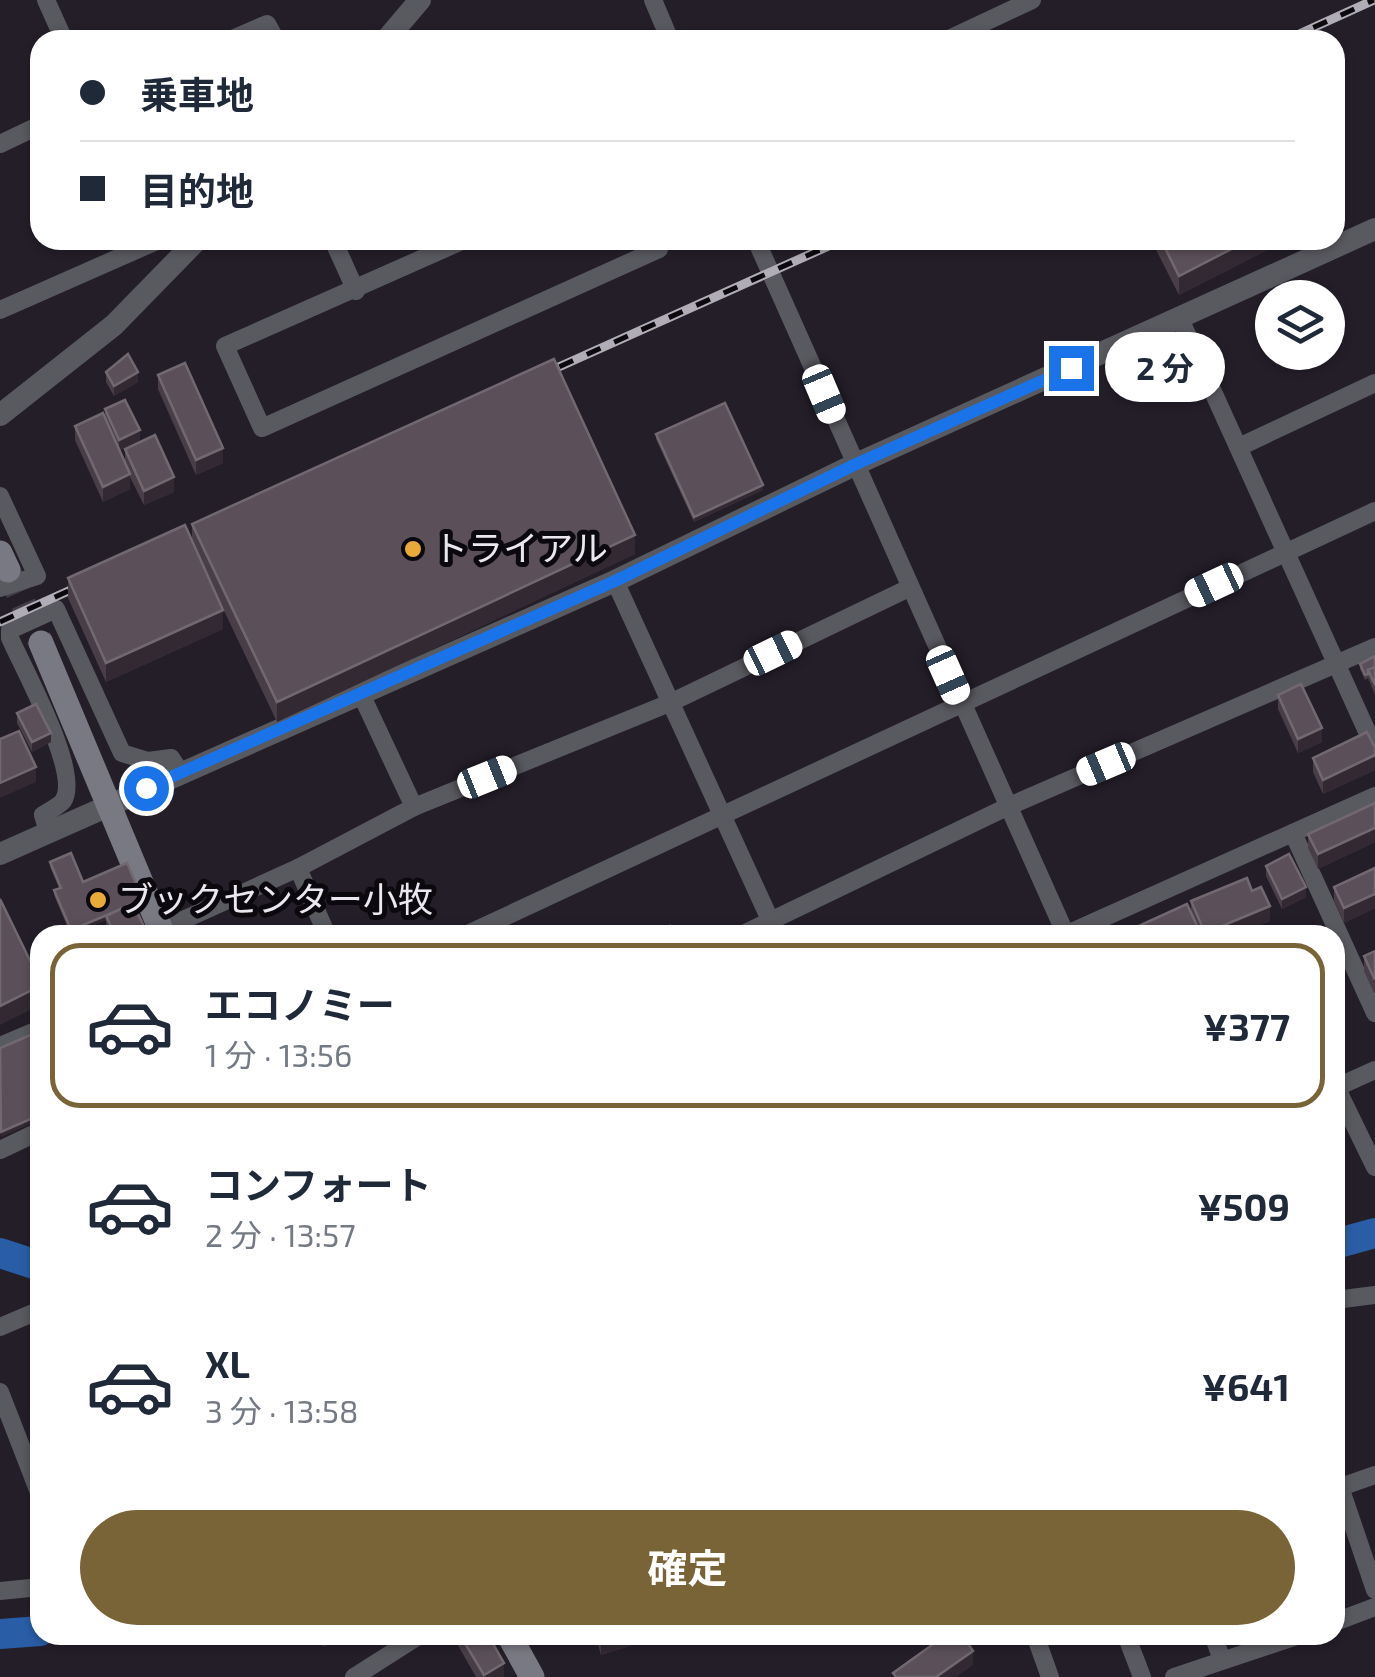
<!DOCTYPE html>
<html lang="ja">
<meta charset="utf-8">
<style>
body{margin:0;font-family:"Exo 2","Noto Sans JP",sans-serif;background:#f2f2f3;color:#1f2937;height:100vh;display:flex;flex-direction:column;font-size:38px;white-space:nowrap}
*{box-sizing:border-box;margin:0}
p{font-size:32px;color:#747a83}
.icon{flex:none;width:55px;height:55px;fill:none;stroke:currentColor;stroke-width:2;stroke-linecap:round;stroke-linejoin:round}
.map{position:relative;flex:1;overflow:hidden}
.drawer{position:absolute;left:30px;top:925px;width:1315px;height:720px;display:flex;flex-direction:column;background:#fff;border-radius:30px;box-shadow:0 2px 8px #0004}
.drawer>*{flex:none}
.banner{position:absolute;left:30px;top:30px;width:1315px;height:220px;border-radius:30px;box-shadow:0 2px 8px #0004;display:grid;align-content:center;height:220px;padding:0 50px;background:#fff}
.buttons{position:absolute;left:1255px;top:280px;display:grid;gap:20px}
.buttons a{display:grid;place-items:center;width:90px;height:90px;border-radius:50%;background:#fff;box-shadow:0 2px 8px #0004;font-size:50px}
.end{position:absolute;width:45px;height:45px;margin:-22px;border:12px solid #1a73e8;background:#fff;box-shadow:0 0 0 5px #fff}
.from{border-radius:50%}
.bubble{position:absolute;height:70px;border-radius:35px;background:#fff;box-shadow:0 2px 8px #0004;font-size:32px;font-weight:700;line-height:70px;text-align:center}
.car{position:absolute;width:30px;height:60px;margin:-30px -15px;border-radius:12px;box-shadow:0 0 8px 2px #0007;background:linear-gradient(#fff 24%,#345 0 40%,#fff 0 76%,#345 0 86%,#fff 0)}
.banner b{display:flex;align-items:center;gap:35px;height:95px;font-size:38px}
.banner b+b{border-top:2px solid #e0e1e3}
.banner i{width:25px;height:25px;background:#1f2937}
ul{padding:18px 0 0;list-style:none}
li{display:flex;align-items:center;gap:30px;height:165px;margin:0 20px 15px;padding:0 30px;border:5px solid transparent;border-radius:30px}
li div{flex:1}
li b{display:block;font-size:38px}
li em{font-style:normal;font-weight:700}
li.selected{border-color:#796437}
li>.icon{width:90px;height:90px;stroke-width:1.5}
.action{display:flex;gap:20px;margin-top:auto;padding:20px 50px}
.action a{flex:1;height:115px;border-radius:60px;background:#796437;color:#fff;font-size:40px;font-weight:700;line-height:115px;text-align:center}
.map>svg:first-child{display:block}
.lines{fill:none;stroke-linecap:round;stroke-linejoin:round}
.river{stroke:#295ea7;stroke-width:30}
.secondary-tunnel{stroke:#423c47;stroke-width:25;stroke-dasharray:25 12;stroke-linecap:butt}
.minor{stroke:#595960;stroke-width:18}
.tertiary{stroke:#595960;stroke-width:22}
.secondary{stroke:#797983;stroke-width:25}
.rail-casing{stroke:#b1adb6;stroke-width:9}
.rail{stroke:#0c090e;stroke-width:5;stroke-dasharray:15;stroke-linecap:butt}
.wall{fill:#493e47}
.shaded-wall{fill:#332933}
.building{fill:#5b5059;stroke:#716870;stroke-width:2.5}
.route{stroke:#1a73e8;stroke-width:12}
.poi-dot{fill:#e8ab37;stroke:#0c090e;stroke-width:4}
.labels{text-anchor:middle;stroke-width:10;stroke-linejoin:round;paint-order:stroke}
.poi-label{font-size:35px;fill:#ebe7ef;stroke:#0c090e;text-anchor:start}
</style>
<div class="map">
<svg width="1375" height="1677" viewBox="0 0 1375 1677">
<rect width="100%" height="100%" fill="#241e29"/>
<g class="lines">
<!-- river -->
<g class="river">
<path d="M 1335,1244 L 1375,1233"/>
<path d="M 0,1253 L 40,1266"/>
<path d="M 0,1634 L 40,1631"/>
</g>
<!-- secondary-tunnel -->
<path class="secondary-tunnel" d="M 8,570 L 41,643"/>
<!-- minor -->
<g class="minor">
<path d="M 46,0 L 64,40"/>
<path d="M 653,0 L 670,40"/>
<path d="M 230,40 L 267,24 L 276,40"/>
<path d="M 947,40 L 1032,0"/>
<path d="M 0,144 L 40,125"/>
<path d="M 333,240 L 356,291"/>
<path d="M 464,240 L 225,346 L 262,428 L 659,249 L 656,240"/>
<path d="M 756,240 L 1066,935"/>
<path d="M 0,310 L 159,240"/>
<path d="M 1180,319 L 1375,749"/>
<path d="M 1239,447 L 1375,383"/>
<path d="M 0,496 L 37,576 L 0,588"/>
<path d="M 615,581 L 777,935"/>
<path d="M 414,807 L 672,702 L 909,588"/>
<path d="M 48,832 L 43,815 C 49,811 59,806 63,801 C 82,774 23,668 10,638 L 10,630 L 56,609 L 122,753 L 148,761 L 171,758 L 181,773"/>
<path d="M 1293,833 L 1375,1013"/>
<path d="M 161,930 L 298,868"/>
<path d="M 470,933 L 1375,511"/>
<path d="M 327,935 L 298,868 L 414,807 L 361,694"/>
<path d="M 741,935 L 1007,807 L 1375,647"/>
<path d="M 1065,935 L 1375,796"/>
<path d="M 0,1046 L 40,1029"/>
<path d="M 1336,1087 L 1375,1167"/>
<path d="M 1335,1088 L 1375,1070"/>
<path d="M 0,1150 L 40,1131"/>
<path d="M 1335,1300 L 1375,1295"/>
<path d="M 0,1327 L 40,1310"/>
<path d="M 0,1392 L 40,1495"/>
<path d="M 1340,1487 L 1375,1590"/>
<path d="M 1335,1489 L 1375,1475"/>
<path d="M 0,1591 L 40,1587"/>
<path d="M 1335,1622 L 1375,1607"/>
<path d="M 1035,1635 L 1050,1677"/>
<path d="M 1126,1635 L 1142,1677"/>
<path d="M 1213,1635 L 1222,1660"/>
<path d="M 354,1677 L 420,1635"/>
<path d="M 1174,1677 L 1300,1635"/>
</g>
<!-- tertiary -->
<g class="tertiary">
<path d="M 386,40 L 420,0"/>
<path d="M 0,415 L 114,325 L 197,240"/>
<path d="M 0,854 L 615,581 L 854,465 L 1375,229"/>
</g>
<!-- secondary -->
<g class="secondary">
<path d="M 0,553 L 8,570"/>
<path d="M 41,643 L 163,935"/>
<path d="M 509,1635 L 532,1677"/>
</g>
<defs>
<g id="rail">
<path d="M 1286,40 L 1374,0"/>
<path d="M 532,379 L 842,240"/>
<path d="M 0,622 L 95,579"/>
</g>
</defs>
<!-- rail casing -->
<use href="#rail" class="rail-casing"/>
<!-- rail -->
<use href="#rail" class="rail"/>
</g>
<!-- wall -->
<g class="wall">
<path d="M 1151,240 L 1271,240 L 1271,248 L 1179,295 Z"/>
<path d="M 106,372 L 138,382 L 114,396 L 106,382 Z"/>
<path d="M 158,375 L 223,463 L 196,475 L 158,389 Z"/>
<path d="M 105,409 L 140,440 L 119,450 L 125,461 L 125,449 L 174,492 L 144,505 L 130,477 L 130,489 L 103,502 L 75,440 L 75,426 L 105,417 Z"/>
<path d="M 656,434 L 763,490 L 694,522 L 656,439 Z"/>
<path d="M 192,524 L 635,554 L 277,722 L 217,596 L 223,629 L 106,682 L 68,598 L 68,578 L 192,540 Z"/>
<path d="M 1375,656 L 1375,695 L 1368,678 L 1365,680 L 1360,669 L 1360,664 Z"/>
<path d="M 1278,695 L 1322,742 L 1298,753 L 1278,709 Z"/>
<path d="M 17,713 L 51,742 L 32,752 L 17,723 Z"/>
<path d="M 1375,748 L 1375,770 L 1323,794 L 1313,772 L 1313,758 Z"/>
<path d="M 1375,803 L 1375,842 L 1318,869 L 1308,848 L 1308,834 Z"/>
<path d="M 50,862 L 83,882 L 143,905 L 136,908 L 148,935 L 108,935 L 106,930 L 106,920 L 71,935 L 54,895 L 54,890 L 59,888 L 50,867 Z"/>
<path d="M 1266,866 L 1306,897 L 1282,909 L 1266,876 Z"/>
<path d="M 1375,868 L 1375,908 L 1344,923 L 1334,901 L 1334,887 Z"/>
<path d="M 1252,891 L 1270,921 L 1236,935 L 1123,935 L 1191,914 L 1191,901 Z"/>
<path d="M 1375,951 L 1375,992 L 1374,993 L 1364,971 L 1364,956 Z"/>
<path d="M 317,1635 L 344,1635 L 324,1647 Z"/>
<path d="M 452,1635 L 488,1635 L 504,1677 L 476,1677 Z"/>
<path d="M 595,1635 L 630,1635 L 630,1646 L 601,1655 Z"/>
</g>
<!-- shaded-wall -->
<g class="shaded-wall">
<path d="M 1249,240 L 1271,240 L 1271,248 L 1179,295 L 1179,276 Z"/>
<path d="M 138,372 L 138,382 L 114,396 L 114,386 Z"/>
<path d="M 140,430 L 140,440 L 119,450 L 119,440 Z"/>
<path d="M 223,448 L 223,463 L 196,475 L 196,460 Z"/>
<path d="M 130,474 L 130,489 L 103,502 L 103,487 Z"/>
<path d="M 174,477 L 174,492 L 144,505 L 144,491 Z"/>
<path d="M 763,485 L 763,490 L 694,522 L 694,517 Z"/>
<path d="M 635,535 L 635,554 L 277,722 L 277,702 Z"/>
<path d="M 223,610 L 223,629 L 106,682 L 106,663 Z"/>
<path d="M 1322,728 L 1322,742 L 1298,753 L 1298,739 Z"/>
<path d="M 51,733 L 51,742 L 32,752 L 32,742 Z"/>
<path d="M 1375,755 L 1375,770 L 1323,794 L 1323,780 Z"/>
<path d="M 36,767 L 36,782 L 0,798 L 0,783 Z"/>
<path d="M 1375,828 L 1375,842 L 1318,869 L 1318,854 Z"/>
<path d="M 1306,887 L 1306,897 L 1282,909 L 1282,899 Z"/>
<path d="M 1375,894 L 1375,908 L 1344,923 L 1344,908 Z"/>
<path d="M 143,900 L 143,905 L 108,920 L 106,916 L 106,920 L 71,935 L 71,930 Z"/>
<path d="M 1270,906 L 1270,921 L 1236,935 L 1205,935 L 1205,933 Z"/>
<path d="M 40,986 L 40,1005 L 0,1025 L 0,1006 Z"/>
<path d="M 40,1115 L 40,1120 L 1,1137 L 1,1132 Z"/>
<path d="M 327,1635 L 344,1635 L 324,1647 L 324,1637 Z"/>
<path d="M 619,1635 L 630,1635 L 630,1646 L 601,1655 L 601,1640 Z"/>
<path d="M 973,1651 L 973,1665 L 956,1677 L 936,1677 Z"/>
<path d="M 504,1663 L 504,1677 L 484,1677 L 484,1675 Z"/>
</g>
<!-- building -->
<g class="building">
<path d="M 1161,240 L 1249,240 L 1179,276 Z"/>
<path d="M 128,354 L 138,372 L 114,386 L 106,372 Z"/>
<path d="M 554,359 L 635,535 L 277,702 L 192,524 Z"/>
<path d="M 185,363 L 223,448 L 196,460 L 158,375 Z"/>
<path d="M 125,400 L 140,430 L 119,440 L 105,409 Z"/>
<path d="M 725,403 L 763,485 L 694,517 L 656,434 Z"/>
<path d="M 103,413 L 130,474 L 103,487 L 75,426 Z"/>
<path d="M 155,435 L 174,477 L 144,491 L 125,449 Z"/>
<path d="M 185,525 L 223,610 L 106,663 L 68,578 Z"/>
<path d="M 1375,656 L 1375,667 L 1368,670 L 1368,674 L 1365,675 L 1360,664 Z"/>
<path d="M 1375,667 L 1375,685 L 1368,670 Z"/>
<path d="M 1301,684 L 1322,728 L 1298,739 L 1278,695 Z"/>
<path d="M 36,704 L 51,733 L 32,742 L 17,713 Z"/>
<path d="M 19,731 L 36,767 L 0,783 L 0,739 Z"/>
<path d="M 1367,732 L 1375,748 L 1375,755 L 1323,780 L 1313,758 Z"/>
<path d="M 1375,803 L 1375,828 L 1318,854 L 1308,834 Z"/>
<path d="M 71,853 L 83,882 L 127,863 L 143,900 L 71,930 L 54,890 L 61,888 L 50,862 Z"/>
<path d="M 1289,854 L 1306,887 L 1282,899 L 1266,866 Z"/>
<path d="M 1375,868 L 1375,894 L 1344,908 L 1334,887 Z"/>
<path d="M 1247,878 L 1252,891 L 1261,887 L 1270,906 L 1205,933 L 1191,901 Z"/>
<path d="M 0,899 L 40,981 L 40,986 L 0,1006 Z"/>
<path d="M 133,903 L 148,935 L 115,935 L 106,916 Z"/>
<path d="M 1187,904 L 1200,932 L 1194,935 L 1124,935 L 1123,933 Z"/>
<path d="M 670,926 L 674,935 L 652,935 Z"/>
<path d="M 1375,951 L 1375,977 L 1374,978 L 1364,956 Z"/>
<path d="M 40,1031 L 40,1115 L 1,1132 L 0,1048 Z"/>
<path d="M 460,1635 L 488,1635 L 504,1663 L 484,1675 Z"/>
<path d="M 600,1635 L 619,1635 L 601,1640 Z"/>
<path d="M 946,1635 L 962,1635 L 973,1651 L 936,1677 L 896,1677 L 893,1673 Z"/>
</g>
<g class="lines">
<!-- route -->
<path class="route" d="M 146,788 L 615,581 L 854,465 L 1071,368"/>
</g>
<!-- markers -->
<g class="poi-dot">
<circle cx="413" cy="549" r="10"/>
<circle cx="98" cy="900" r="10"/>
</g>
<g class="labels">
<!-- poi labels -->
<g class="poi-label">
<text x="433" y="561">トライアル</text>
<text x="118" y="912">ブックセンター小牧</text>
</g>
</g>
</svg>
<div class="buttons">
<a><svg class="icon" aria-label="layers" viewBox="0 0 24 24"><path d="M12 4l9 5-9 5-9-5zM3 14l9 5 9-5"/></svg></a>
</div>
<i class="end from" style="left:146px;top:788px"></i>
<i class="end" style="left:1071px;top:368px"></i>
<div class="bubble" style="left:1105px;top:332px;width:120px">2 分</div>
<i class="car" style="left:824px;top:394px;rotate:157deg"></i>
<i class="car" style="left:1214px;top:585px;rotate:245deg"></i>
<i class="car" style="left:773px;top:653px;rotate:64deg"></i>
<i class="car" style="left:948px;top:675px;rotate:156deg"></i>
<i class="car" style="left:1106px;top:764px;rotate:247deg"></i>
<i class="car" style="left:487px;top:777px;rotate:68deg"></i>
<div class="banner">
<b><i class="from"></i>乗車地</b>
<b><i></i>目的地</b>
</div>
<section class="drawer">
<ul>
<li class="selected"><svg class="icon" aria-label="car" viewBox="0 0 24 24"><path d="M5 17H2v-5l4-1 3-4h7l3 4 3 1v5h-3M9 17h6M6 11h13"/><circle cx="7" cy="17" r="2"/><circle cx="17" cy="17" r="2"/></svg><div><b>エコノミー</b><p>1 分 · 13:56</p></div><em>¥377</em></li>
<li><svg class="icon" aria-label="car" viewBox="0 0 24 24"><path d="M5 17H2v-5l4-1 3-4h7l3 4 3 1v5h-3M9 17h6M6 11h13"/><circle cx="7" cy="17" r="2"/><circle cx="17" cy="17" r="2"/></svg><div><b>コンフォート</b><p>2 分 · 13:57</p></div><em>¥509</em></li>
<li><svg class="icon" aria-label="car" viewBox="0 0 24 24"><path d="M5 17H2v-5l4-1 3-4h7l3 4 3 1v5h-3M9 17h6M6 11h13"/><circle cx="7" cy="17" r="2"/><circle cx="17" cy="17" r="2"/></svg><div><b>XL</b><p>3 分 · 13:58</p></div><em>¥641</em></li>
</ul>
<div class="action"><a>確定</a></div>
</section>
</div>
